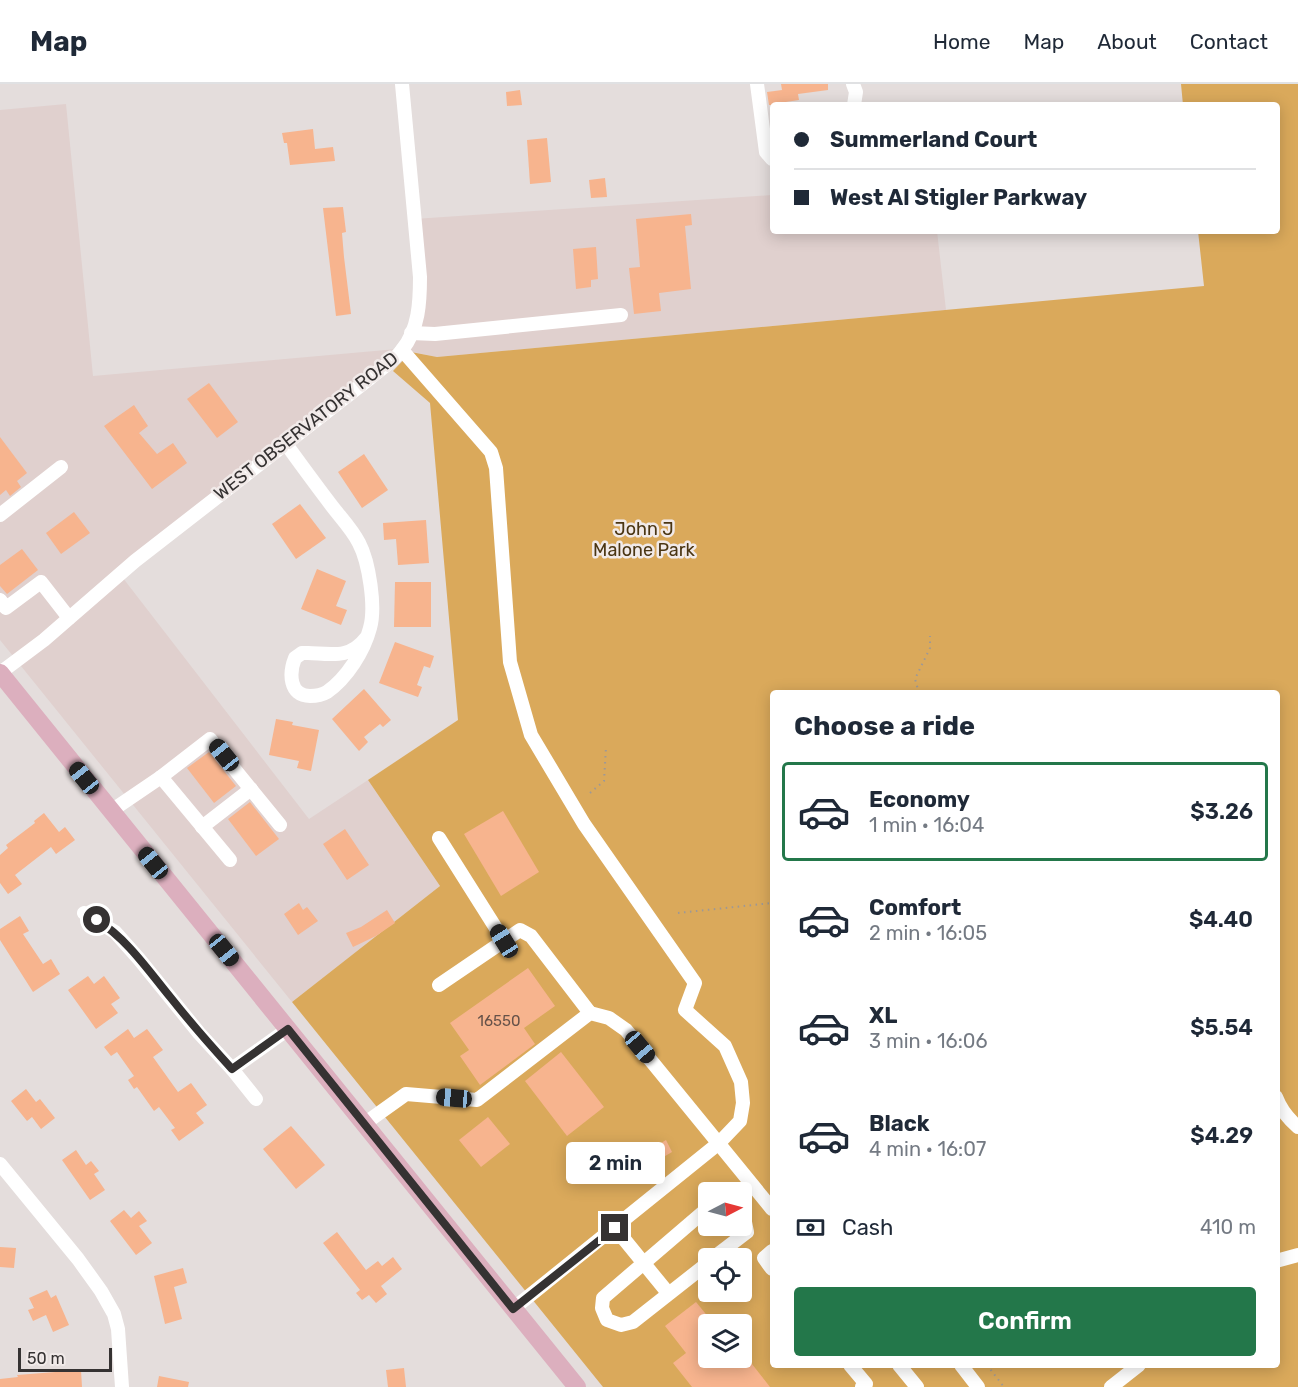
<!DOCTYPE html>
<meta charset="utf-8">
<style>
body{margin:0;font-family:Rubik,sans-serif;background:#f6f6f7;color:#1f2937;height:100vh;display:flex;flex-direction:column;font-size:22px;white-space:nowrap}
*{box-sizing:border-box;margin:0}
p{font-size:20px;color:#747a83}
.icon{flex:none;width:33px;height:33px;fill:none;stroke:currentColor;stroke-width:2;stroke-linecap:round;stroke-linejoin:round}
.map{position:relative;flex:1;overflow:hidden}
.details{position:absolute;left:770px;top:606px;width:510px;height:678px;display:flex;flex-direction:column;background:#fff;border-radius:6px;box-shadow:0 3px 15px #0003}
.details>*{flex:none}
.hud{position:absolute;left:770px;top:18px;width:510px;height:132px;border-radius:6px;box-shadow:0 3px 15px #0003;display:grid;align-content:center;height:132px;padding:0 24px;background:#fff}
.needle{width:39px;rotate:84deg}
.controls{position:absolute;left:698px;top:1098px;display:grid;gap:12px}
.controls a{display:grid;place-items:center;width:54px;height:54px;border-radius:6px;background:#fff;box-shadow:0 3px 15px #0003;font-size:30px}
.scale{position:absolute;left:18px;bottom:15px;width:94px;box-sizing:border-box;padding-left:6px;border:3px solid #353232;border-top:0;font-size:16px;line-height:21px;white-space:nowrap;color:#353232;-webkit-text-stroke:4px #f1eae9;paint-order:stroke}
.end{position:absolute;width:27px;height:27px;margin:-14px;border:8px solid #353232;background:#fff;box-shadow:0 0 0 3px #fff}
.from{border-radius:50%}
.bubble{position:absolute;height:42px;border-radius:6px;background:#fff;box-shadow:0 3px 15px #0003;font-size:20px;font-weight:600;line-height:42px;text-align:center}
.car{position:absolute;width:18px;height:36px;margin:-18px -9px;border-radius:8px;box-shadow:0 0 4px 2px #0007;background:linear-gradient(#222 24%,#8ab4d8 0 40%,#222 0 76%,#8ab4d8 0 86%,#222 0)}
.hud b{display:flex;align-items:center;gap:21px;height:57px;font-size:22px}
.hud b+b{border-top:2px solid #e0e1e3}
.hud i{width:15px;height:15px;background:#1f2937}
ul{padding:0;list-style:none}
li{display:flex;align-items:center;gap:18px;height:99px;margin:0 12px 9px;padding:0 12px;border:3px solid transparent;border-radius:6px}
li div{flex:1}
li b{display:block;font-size:22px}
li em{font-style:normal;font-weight:600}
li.on{border-color:#23774a}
li>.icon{width:54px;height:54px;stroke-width:1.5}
h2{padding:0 24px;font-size:27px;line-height:72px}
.pay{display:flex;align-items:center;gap:15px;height:66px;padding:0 24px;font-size:22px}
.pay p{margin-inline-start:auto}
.button{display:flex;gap:12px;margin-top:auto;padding:12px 24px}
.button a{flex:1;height:69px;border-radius:6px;background:#23774a;color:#fff;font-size:24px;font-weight:600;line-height:69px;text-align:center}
header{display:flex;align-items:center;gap:36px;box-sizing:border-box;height:84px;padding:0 30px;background:#fff;border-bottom:2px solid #e0e1e3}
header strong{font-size:28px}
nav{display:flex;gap:33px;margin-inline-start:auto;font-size:21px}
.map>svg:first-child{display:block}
.built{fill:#e0d0ce}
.green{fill:#daa95b;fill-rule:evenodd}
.building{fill:#f7b48e}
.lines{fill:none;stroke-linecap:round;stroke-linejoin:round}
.path{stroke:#9d9897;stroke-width:2;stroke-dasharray:1.5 4.5;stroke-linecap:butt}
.minor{stroke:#fff;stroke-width:14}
.major{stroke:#dcafbe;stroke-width:18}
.route{stroke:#353232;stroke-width:8}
.labels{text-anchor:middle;stroke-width:5;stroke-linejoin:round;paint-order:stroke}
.number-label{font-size:15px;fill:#665249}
.street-label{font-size:18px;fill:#353232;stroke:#f1eae9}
.park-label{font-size:18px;fill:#4b3613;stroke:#f1eae9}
</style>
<header>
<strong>Map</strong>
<nav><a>Home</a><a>Map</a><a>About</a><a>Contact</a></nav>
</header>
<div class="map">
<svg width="1298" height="1303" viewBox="0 0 1298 1303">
<rect width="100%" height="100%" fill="#e4dddc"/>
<!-- built -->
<g class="built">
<path d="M 66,20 L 93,292 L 397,265 L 116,485 L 309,735 L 368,696 L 440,802 L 292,918 L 0,556 L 0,26 Z"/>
<path d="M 772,111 L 772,147 L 937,147 L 946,226 L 437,273 L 402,266 L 417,237 L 414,135 Z"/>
</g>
<!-- green -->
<path class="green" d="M 1181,0 L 1298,0 L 1298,1303 L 603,1303 L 292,918 L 440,802 L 368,696 L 458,636 L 430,319 L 393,287 L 411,268 L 437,273 L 1204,202 L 1198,147 L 1276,147 L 1276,21 L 1183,21 ZM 772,609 L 1276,609 L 1276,1281 L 772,1281 ZM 708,1108 L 741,1108 L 741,1142 L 708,1142 ZM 708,1174 L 741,1174 L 741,1208 L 708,1208 ZM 708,1240 L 741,1240 L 741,1274 L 708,1274 Z"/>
<!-- building -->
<g class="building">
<path d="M 781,0 L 828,0 L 828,6 L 798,10 L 799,16 L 779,19 L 779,21 L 769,21 L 767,8 L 782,6 Z"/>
<path d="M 520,6 L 522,21 L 507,22 L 506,8 Z"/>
<path d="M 313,45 L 315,65 L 333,63 L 335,77 L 290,81 L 287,59 L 284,59 L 282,49 Z"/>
<path d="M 547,54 L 551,98 L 530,100 L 527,56 Z"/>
<path d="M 605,94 L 607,113 L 591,114 L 589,96 Z"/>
<path d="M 343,123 L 346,148 L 342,149 L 344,173 L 351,230 L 336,232 L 323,124 Z"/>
<path d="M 691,130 L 692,141 L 685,142 L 691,205 L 659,209 L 661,227 L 634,230 L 629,184 L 640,183 L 636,135 Z"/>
<path d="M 596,163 L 598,195 L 591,196 L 591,203 L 576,205 L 573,165 Z"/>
<path d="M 209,299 L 238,338 L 217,354 L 187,315 Z"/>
<path d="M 134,321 L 148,342 L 139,349 L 157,370 L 173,359 L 187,379 L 152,405 L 104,342 Z"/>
<path d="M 0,353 L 27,389 L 17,397 L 21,403 L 10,412 L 6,406 L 0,411 Z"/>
<path d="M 364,370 L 388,406 L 362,424 L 338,388 Z"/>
<path d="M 300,420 L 326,454 L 296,475 L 272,440 Z"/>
<path d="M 74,428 L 90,449 L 61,470 L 46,449 Z"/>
<path d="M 426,436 L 429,479 L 398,481 L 396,455 L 384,456 L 383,439 Z"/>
<path d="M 22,465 L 38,486 L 7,510 L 0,502 L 0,481 Z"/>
<path d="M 317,485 L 346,497 L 336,522 L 347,526 L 341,541 L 301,525 Z"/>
<path d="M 395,498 L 431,498 L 431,543 L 394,543 Z"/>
<path d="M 395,558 L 434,572 L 430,584 L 424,582 L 417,601 L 422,603 L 418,613 L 379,599 Z"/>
<path d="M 364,605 L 391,636 L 383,643 L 380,640 L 364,653 L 368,658 L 359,667 L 332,635 Z"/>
<path d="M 276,635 L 293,638 L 292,641 L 319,646 L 311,687 L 297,684 L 299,677 L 269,671 Z"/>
<path d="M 209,668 L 236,702 L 214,719 L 187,684 Z"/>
<path d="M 250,718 L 279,755 L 256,772 L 228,735 Z"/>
<path d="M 503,727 L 539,788 L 501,812 L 464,750 Z"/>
<path d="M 44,729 L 59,748 L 65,743 L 75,756 L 56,770 L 51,763 L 15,791 L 22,800 L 8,810 L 0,799 L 0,771 L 8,764 L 6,761 L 35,739 L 34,737 Z"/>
<path d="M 345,745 L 369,781 L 347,796 L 323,760 Z"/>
<path d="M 299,819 L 303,826 L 307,823 L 318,837 L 298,851 L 284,830 Z"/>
<path d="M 387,826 L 395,839 L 376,852 L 353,863 L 346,849 L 361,843 Z"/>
<path d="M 20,832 L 29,847 L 23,850 L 43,880 L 51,875 L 60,890 L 33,908 L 0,856 L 0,845 Z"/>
<path d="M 528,884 L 555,922 L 524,944 L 535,960 L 480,1001 L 460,972 L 469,966 L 450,939 Z"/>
<path d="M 88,892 L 94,900 L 104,892 L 120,914 L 111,920 L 118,929 L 96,945 L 68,906 Z"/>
<path d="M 128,945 L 134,954 L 147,945 L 163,966 L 153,973 L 178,1008 L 191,999 L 207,1021 L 196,1029 L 204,1039 L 179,1057 L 171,1046 L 175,1044 L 159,1023 L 154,1027 L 137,1003 L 134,1005 L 128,996 L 134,992 L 117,968 L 111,972 L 104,963 Z"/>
<path d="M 561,968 L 604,1023 L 567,1052 L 525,997 Z"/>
<path d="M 26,1005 L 36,1018 L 40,1015 L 55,1034 L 41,1045 L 32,1033 L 27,1037 L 11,1017 Z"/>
<path d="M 488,1033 L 510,1060 L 481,1083 L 459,1056 Z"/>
<path d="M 291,1042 L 325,1081 L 296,1105 L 263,1065 Z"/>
<path d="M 666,1056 L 672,1068 L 655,1078 L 648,1067 Z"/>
<path d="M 76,1066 L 86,1081 L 91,1077 L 99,1087 L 94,1090 L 105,1106 L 90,1116 L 62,1076 Z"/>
<path d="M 124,1126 L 131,1134 L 139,1127 L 147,1137 L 139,1142 L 152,1159 L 136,1171 L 110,1137 Z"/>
<path d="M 337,1148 L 366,1186 L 378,1177 L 382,1182 L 393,1173 L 402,1185 L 381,1202 L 387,1210 L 376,1219 L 369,1211 L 362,1216 L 356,1209 L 360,1206 L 323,1159 Z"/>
<path d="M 0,1163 L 16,1164 L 14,1184 L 0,1183 Z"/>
<path d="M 183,1184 L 187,1199 L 174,1203 L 182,1235 L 165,1240 L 154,1192 Z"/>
<path d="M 47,1206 L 51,1214 L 56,1211 L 69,1241 L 53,1248 L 46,1231 L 33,1237 L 28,1226 L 34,1224 L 29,1214 Z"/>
<path d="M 696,1218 L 714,1240 L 708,1240 L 708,1274 L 739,1274 L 743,1278 L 748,1275 L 770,1303 L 692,1303 L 673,1279 L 686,1269 L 665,1242 Z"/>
<path d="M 404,1284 L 406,1303 L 388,1303 L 386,1286 Z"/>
<path d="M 81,1286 L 82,1303 L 0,1303 L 0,1295 L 18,1293 L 17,1291 Z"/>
<path d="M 159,1292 L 189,1298 L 188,1303 L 157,1303 Z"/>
</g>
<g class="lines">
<!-- path -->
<g class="path">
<path d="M 919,609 L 915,595 L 930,564 L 930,552"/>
<path d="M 590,709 L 604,697 L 606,663"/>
<path d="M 678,829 L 772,819"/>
<path d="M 987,1281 L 1004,1303"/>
</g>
<!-- minor -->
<g class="minor">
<path d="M 757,0 L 766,68 L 772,75"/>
<path d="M 853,0 L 856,8 L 854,21"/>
<path d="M 411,249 L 435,250 L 621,231"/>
<path d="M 402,266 L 491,368 L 496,384 L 510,578 L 531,651 L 584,740 L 695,899 L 685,926 L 725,962 L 741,998 L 743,1019 L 740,1037 L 719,1059 L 513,1225"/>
<path d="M 286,360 C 302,382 318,404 335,426 C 343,436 353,447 359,459 C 369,478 376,523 370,544 C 364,567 347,594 327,608 C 322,611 316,612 310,612 C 289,612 289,589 295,574 L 302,569 L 308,569 C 332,570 350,575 366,554"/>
<path d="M 0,431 L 61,383"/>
<path d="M 0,516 L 6,524 L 41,498 L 69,534"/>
<path d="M 0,589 L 44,556 L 135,477 L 369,295 C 379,286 394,277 402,266 C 419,245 420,218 420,193 L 402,0"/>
<path d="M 161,693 L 230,776"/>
<path d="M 111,727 L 161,693 L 210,655 L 280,741"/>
<path d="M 202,743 L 251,705"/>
<path d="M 439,754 L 504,857"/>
<path d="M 84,829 L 115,848 L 139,875 L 199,949 L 232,985 L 256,1015"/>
<path d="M 439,901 L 520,846 L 531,852 L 590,929"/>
<path d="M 232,985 L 288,945"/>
<path d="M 1276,1013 C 1281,1026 1287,1034 1298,1043"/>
<path d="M 364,1040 L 406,1010 L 477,1016 L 590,929 L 609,934 L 626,946 L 772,1125"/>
<path d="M 0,1080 L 78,1175 L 101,1207 L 114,1230 L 118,1245 L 122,1303"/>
<path d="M 708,1124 L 603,1214 L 602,1224 L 607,1236 L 621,1241 L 633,1238 L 708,1179"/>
<path d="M 615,1144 L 668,1209"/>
<path d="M 772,1167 L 764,1174 L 772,1185"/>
<path d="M 713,1174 L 747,1148 L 745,1138 L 741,1133"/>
<path d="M 1276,1177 L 1298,1171"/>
<path d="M 850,1281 L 866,1300 L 862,1303"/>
<path d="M 899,1281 L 917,1303"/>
<path d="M 961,1281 L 978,1303"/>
<path d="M 1111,1303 L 1139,1281"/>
</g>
<!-- major -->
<path class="major" d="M 0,589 L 577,1303"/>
</g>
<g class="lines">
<!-- route -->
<path class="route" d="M 97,836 C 127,855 148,886 171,914 C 190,938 211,962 232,985 L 288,945 L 513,1225 L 615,1144"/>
</g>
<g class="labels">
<!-- number labels -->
<g class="number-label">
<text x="499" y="942">16550</text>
</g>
<!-- street labels -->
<g class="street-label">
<text transform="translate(306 342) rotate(-38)" y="6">WEST OBSERVATORY ROAD</text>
</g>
<!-- park labels -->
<g class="park-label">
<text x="644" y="451">John J<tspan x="644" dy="21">Malone Park</tspan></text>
</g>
</g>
</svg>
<div class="controls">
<a><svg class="needle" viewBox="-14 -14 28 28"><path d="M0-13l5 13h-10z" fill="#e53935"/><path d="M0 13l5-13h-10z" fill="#747a83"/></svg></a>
<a><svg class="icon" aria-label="locate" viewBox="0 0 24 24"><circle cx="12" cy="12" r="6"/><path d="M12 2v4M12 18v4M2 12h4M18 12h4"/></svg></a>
<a><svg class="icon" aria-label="layers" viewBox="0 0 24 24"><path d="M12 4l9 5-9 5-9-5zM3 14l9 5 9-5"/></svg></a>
</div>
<div class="scale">50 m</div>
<i class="end from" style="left:97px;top:836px"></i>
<i class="end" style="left:615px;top:1144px"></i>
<div class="bubble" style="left:566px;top:1058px;width:99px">2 min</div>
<i class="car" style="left:224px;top:671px;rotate:321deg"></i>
<i class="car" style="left:84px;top:694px;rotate:321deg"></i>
<i class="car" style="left:153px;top:779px;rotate:321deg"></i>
<i class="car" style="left:504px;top:857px;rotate:328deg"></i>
<i class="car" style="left:224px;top:866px;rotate:141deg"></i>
<i class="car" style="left:640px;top:963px;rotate:140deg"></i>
<i class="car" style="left:454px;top:1014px;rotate:275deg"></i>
<div class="hud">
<b><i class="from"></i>Summerland Court</b>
<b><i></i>West Al Stigler Parkway</b>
</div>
<section class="details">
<h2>Choose a ride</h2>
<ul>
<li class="on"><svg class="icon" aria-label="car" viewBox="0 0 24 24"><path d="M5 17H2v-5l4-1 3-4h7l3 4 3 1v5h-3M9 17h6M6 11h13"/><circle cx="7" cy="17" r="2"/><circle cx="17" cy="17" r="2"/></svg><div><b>Economy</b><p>1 min · 16:04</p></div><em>$3.26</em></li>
<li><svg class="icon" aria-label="car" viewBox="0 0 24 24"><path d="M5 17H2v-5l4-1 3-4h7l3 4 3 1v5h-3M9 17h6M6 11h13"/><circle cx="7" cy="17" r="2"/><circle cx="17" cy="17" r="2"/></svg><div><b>Comfort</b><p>2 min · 16:05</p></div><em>$4.40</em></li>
<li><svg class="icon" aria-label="car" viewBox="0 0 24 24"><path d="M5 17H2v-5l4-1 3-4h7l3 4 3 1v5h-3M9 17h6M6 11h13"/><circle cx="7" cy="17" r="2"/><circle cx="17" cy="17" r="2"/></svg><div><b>XL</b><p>3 min · 16:06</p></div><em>$5.54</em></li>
<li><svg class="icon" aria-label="car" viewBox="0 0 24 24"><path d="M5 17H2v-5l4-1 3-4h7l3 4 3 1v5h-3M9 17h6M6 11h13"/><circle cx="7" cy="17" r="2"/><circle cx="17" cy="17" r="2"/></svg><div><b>Black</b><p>4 min · 16:07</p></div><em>$4.29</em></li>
</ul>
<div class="pay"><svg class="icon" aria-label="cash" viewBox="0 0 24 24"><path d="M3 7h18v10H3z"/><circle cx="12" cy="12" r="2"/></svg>Cash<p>410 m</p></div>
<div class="button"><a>Confirm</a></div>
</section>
</div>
